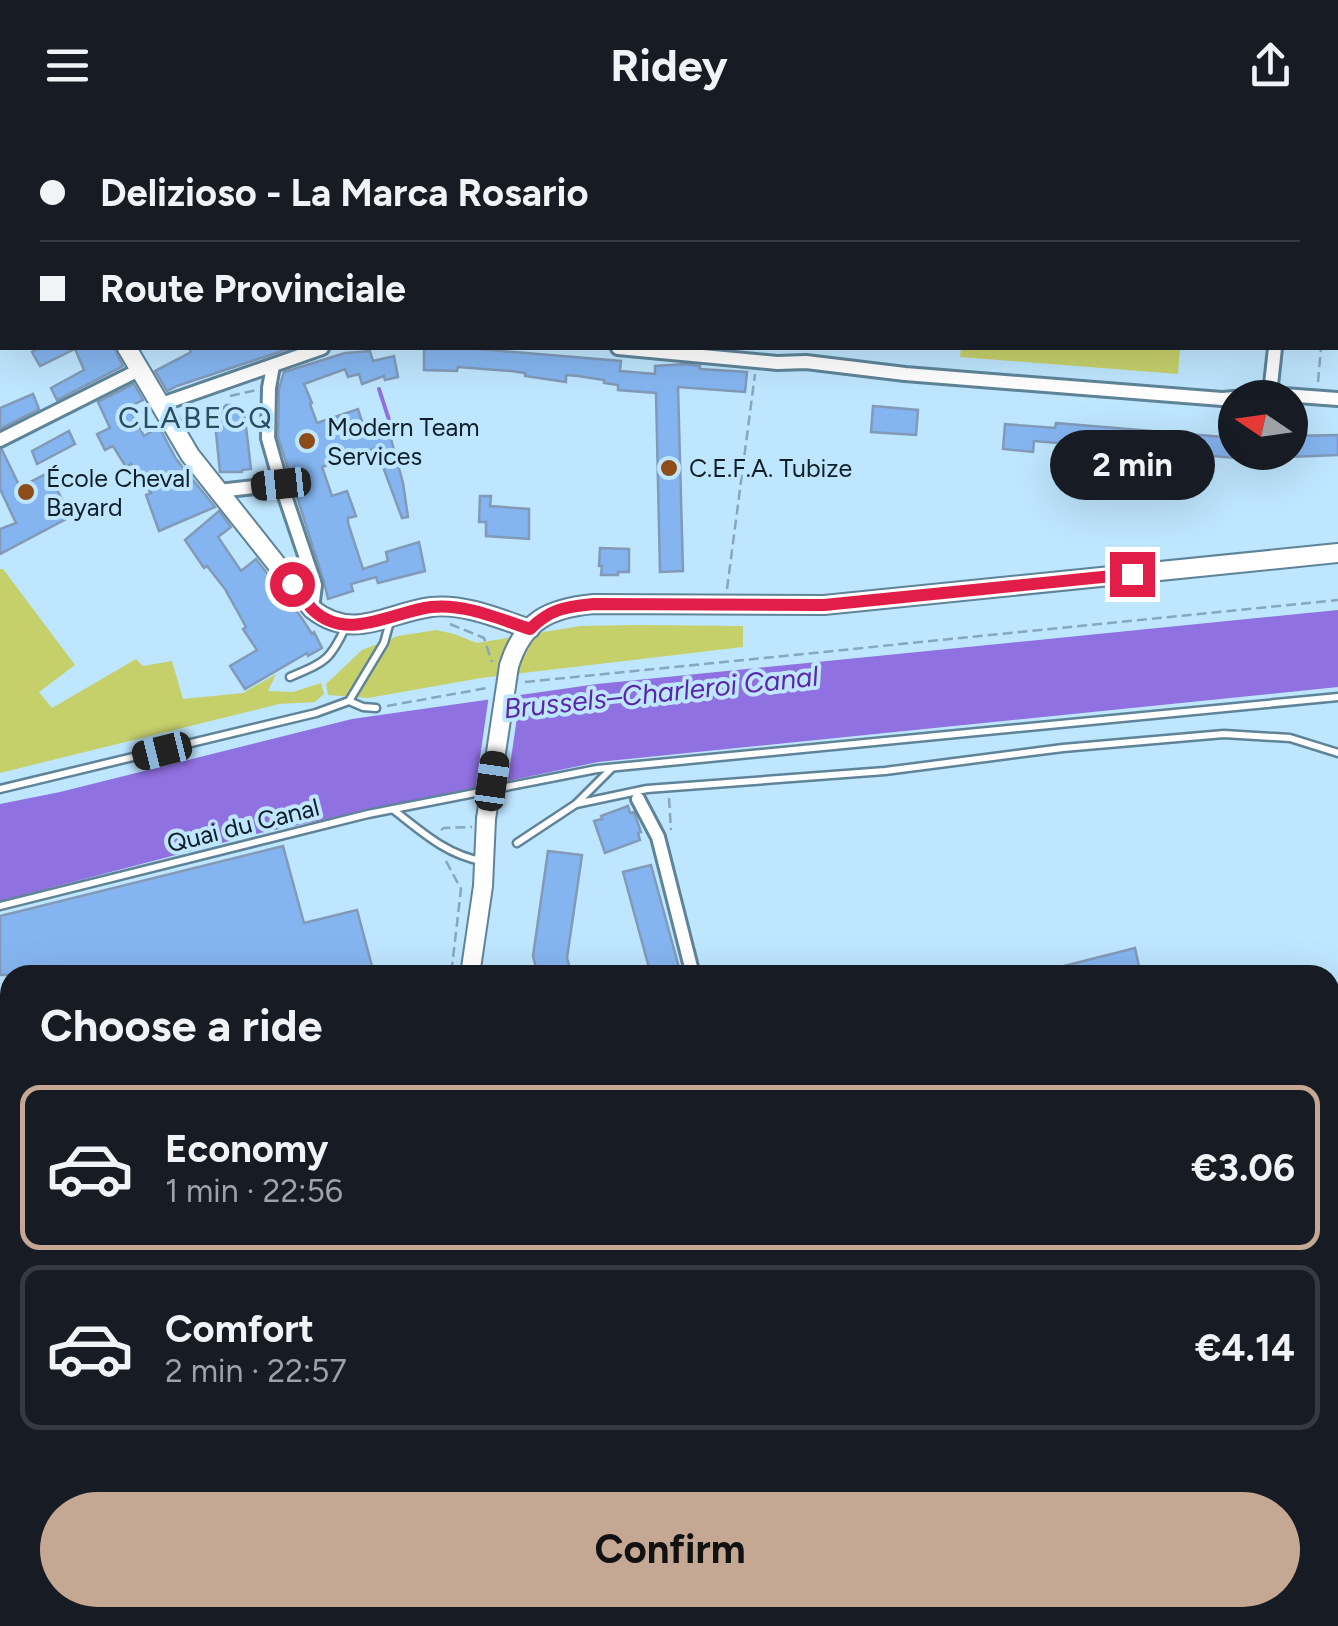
<!DOCTYPE html>
<meta charset="utf-8">
<style>
body{margin:0;font-family:Figtree,sans-serif;background:#242831;color:#f1f3f6;height:100vh;display:flex;flex-direction:column;font-size:38px;white-space:nowrap}
*{box-sizing:border-box;margin:0}
p{font-size:32px;color:#9ea1a6}
.icon{flex:none;width:55px;height:55px;fill:none;stroke:currentColor;stroke-width:2;stroke-linecap:round;stroke-linejoin:round}
.map{position:relative;flex:1;overflow:hidden}
.details{position:absolute;left:0px;top:835px;width:1340px;height:662px;display:flex;flex-direction:column;background:#171b24;border-radius:30px 30px 0 0;box-shadow:0 10px 40px #0002}
.details>*{flex:none}
.top-card{position:absolute;left:0px;top:0px;width:1340px;height:220px;box-shadow:0 10px 40px #0002;display:grid;align-content:center;height:220px;padding:0 40px;background:#171b24}
.needle{width:65px;rotate:283deg}
.tools{position:absolute;left:1218px;top:250px;display:grid;gap:20px}
.tools a{display:grid;place-items:center;width:90px;height:90px;border-radius:50%;background:#171b24;box-shadow:0 10px 40px #0002;font-size:50px}
.end{position:absolute;width:45px;height:45px;margin:-22px;border:12px solid #e11d48;background:#fff;box-shadow:0 0 0 5px #fff}
.from{border-radius:50%}
.bubble{position:absolute;height:70px;border-radius:35px;background:#171b24;box-shadow:0 10px 40px #0002;font-size:32px;font-weight:700;line-height:70px;text-align:center}
.car{position:absolute;width:30px;height:60px;margin:-30px -15px;border-radius:12px;box-shadow:0 0 8px 2px #0007;background:linear-gradient(#222 24%,#8ab4d8 0 40%,#222 0 76%,#8ab4d8 0 86%,#222 0)}
.top-card b{display:flex;align-items:center;gap:35px;height:95px;font-size:38px}
.top-card b+b{border-top:2px solid #363941}
.top-card i{width:25px;height:25px;background:#f1f3f6}
ul{padding:0;list-style:none}
li{display:flex;align-items:center;gap:30px;height:165px;margin:0 20px 15px;padding:0 20px;border:5px solid #363941;border-radius:20px}
li div{flex:1}
li b{display:block;font-size:38px}
li em{font-style:normal;font-weight:700}
li.active{border-color:#c4a893}
li>.icon{width:90px;height:90px;stroke-width:1.5}
h2{padding:0 40px;font-size:45px;line-height:120px}
.button{display:flex;gap:20px;margin-top:auto;padding:20px 40px}
.button a{flex:1;height:115px;border-radius:60px;background:#c4a893;color:#111;font-size:40px;font-weight:700;line-height:115px;text-align:center}
header{display:flex;justify-content:space-between;align-items:center;height:130px;padding:0 40px;background:#171b24;font-size:45px;font-weight:700}
.map>svg:first-child{display:block}
.green{fill:#c5d06b}
.water{fill:#9071e2}
.pier{fill:#bee6fe}
.lines{fill:none;stroke-linecap:round;stroke-linejoin:round}
.stream{stroke:#9071e2;stroke-width:4}
.river{stroke:#9071e2;stroke-width:25}
.building{fill:#85b5f0;stroke:#829ab8;stroke-width:2.5}
.lane-casing{stroke:#5f8499;stroke-width:11}
.street-casing{stroke:#5f8499;stroke-width:18}
.secondary-casing{stroke:#5f8499;stroke-width:22}
.path{stroke:#87a7ba;stroke-width:2.5;stroke-dasharray:10 5;stroke-linecap:butt}
.lane{stroke:#fff;stroke-width:6}
.street{stroke:#fff;stroke-width:12}
.secondary{stroke:#fff;stroke-width:18}
.rail{stroke:#2e414c;stroke-width:4;stroke-dasharray:15 8;stroke-linecap:butt}
.secondary-bridge-casing{stroke:#5f8499;stroke-width:22;stroke-linecap:butt}
.secondary-bridge{stroke:#fff;stroke-width:18}
.route{stroke:#e11d48;stroke-width:12}
.poi-dot{fill:#8e4c19;stroke:#bee6fe;stroke-width:4}
.labels{text-anchor:middle;stroke-width:8;stroke-linejoin:round;paint-order:stroke}
.poi-label{font-size:25px;fill:#101f27;stroke:#bee6fe;text-anchor:start}
.street-label{font-size:25px;fill:#101f27;stroke:#bee6fe}
.water-label{font-size:28px;font-style:italic;fill:#5a26ad;stroke:#bee6fe}
.quarter-label{font-size:30px;letter-spacing:2.5px;fill:#2a4d60;stroke:#bee6fe}
</style>
<header><svg class="icon" aria-label="menu" viewBox="0 0 24 24"><path d="M4 6h16M4 12h16M4 18h16"/></svg>Ridey<svg class="icon" aria-label="share" viewBox="0 0 24 24"><path d="M12 15V3M7 8l5-5 5 5M5 13v7h14v-7"/></svg></header>
<div class="map">
<svg width="1338" height="1496" viewBox="0 0 1338 1496">
<rect width="100%" height="100%" fill="#bee6fe"/>
<!-- green -->
<g class="green">
<path d="M 961,218 L 1180,218 L 1178,244 L 960,227 Z"/>
<path d="M 0,439 L 3,439 L 75,535 L 39,562 L 52,578 L 136,529 L 143,536 L 172,531 L 183,569 L 243,563 L 276,544 L 268,561 L 293,562 L 321,553 L 324,564 L 315,572 L 279,574 L 0,643 Z"/>
<path d="M 638,495 L 743,496 L 743,517 L 481,548 L 368,568 L 328,565 L 326,554 L 362,520 L 398,506 L 436,500 L 454,504 L 477,513 L 580,496 Z"/>
<path d="M 366,1488 L 500,1488 L 505,1496 L 369,1496 Z"/>
</g>
<!-- water -->
<path class="water" d="M 1338,480 L 1338,557 L 598,632 L 260,703 L 0,771 L 0,674 L 60,662 L 352,589 L 597,554 Z"/>
<!-- pier -->
<path class="pier" d="M 521,560 L 507,656 L 475,662 L 489,565 Z"/>
<g class="lines">
<!-- stream -->
<g class="stream">
<path d="M 410,2 L 411,0"/>
<path d="M 379,259 L 391,296"/>
</g>
<!-- river -->
<path class="river" d="M 0,1128 L 10,1130"/>
</g>
<!-- building -->
<g class="building">
<path d="M 39,218 L 114,218 L 123,236 L 57,270 L 51,258 L 84,240 L 75,219 L 40,236 L 32,222 Z"/>
<path d="M 189,218 L 291,218 L 177,256 L 167,261 L 155,241 L 191,222 Z"/>
<path d="M 424,219 L 477,219 L 621,231 L 620,241 L 655,244 L 655,236 L 686,234 L 700,236 L 700,239 L 747,242 L 745,262 L 678,257 L 683,441 L 660,442 L 656,263 L 618,260 L 618,255 L 604,253 L 604,250 L 578,246 L 566,245 L 566,252 L 525,246 L 525,243 L 511,241 L 458,237 L 457,241 L 424,240 Z"/>
<path d="M 370,221 L 373,231 L 394,226 L 398,247 L 385,250 L 384,246 L 362,254 L 359,244 L 348,247 L 345,239 L 304,254 L 312,273 L 310,274 L 317,293 L 358,279 L 367,306 L 388,298 L 403,353 L 408,387 L 402,388 L 376,318 L 322,337 L 332,366 L 347,361 L 356,386 L 348,388 L 348,393 L 363,439 L 388,431 L 386,422 L 419,412 L 425,441 L 378,453 L 376,447 L 351,454 L 353,461 L 328,469 L 324,452 L 278,307 L 279,259 L 284,242 L 345,223 Z"/>
<path d="M 134,254 L 143,270 L 129,277 L 144,306 L 159,297 L 176,329 L 215,377 L 159,401 L 146,365 L 151,363 L 131,334 L 126,337 L 113,316 L 105,320 L 97,304 L 110,298 L 98,272 Z"/>
<path d="M 33,264 L 39,279 L 0,299 L 0,278 Z"/>
<path d="M 226,275 L 232,275 L 238,280 L 244,280 L 251,339 L 242,340 L 242,342 L 220,342 L 214,283 L 220,282 Z"/>
<path d="M 873,276 L 918,280 L 916,305 L 871,302 Z"/>
<path d="M 1056,293 L 1235,308 L 1235,328 L 1034,311 L 1033,322 L 1003,319 L 1005,294 L 1055,298 Z"/>
<path d="M 69,301 L 75,314 L 37,334 L 32,321 Z"/>
<path d="M 1338,305 L 1338,325 L 1290,327 L 1290,306 Z"/>
<path d="M 0,320 L 2,320 L 20,357 L 44,345 L 50,357 L 55,355 L 70,387 L 0,424 L 0,399 L 16,393 L 0,359 Z"/>
<path d="M 480,366 L 491,366 L 490,376 L 529,379 L 529,409 L 486,406 L 486,392 L 479,392 Z"/>
<path d="M 219,381 L 231,397 L 218,407 L 241,441 L 256,429 L 301,487 L 312,504 L 314,502 L 322,518 L 308,526 L 307,523 L 245,559 L 230,536 L 257,520 L 243,499 L 246,497 L 225,459 L 207,436 L 204,438 L 185,410 Z"/>
<path d="M 600,418 L 629,419 L 629,442 L 618,442 L 618,445 L 601,445 L 602,436 L 599,436 Z"/>
<path d="M 628,676 L 630,683 L 634,682 L 641,702 L 638,703 L 640,710 L 605,723 L 594,691 L 602,689 L 601,686 Z"/>
<path d="M 283,716 L 304,793 L 357,780 L 373,840 L 371,845 L 0,845 L 0,786 Z"/>
<path d="M 548,721 L 582,725 L 567,828 L 572,845 L 538,845 L 533,826 Z"/>
<path d="M 651,735 L 681,845 L 651,845 L 623,742 Z"/>
<path d="M 1135,818 L 1141,845 L 1044,845 L 1044,841 Z"/>
</g>
<g class="lines">
<defs>
<g id="lane">
<path d="M 290,547 C 325,532 330,531 346,496"/>
<path d="M 349,571 L 384,513 L 391,488"/>
<path d="M 0,659 L 316,583 L 349,571 L 363,577 L 376,578"/>
<path d="M 576,674 L 647,659 L 885,641 L 1063,618 L 1224,604 L 1290,608 L 1338,623"/>
<path d="M 395,681 C 422,702 447,725 482,731"/>
<path d="M 517,713 L 576,674 L 612,638"/>
<path d="M 0,776 L 368,684 L 597,639 L 1338,567"/>
<path d="M 0,1098 L 10,1101"/>
<path d="M 0,1186 L 10,1188"/>
</g>
<g id="street">
<path d="M 103,0 L 103,2"/>
<path d="M 826,2 L 826,0"/>
<path d="M 1300,2 L 1300,0"/>
<path d="M 618,218 L 777,233 L 806,232 L 905,244 L 1222,269 L 1235,268"/>
<path d="M 273,236 L 269,258 L 268,308 L 281,354 L 315,455 L 312,479"/>
<path d="M 1270,264 L 1275,218"/>
<path d="M 1235,268 L 1270,264 L 1338,269"/>
<path d="M 159,275 L 322,218"/>
<path d="M 0,310 L 139,240"/>
<path d="M 219,361 L 281,354"/>
<path d="M 638,669 L 658,707 L 693,845"/>
<path d="M 82,1488 L 88,1496"/>
<path d="M 179,1488 L 186,1496"/>
<path d="M 601,1488 L 603,1496"/>
<path d="M 64,1496 L 76,1488"/>
</g>
<g id="secondary">
<path d="M 0,112 L 2,113"/>
<path d="M 127,218 L 190,325 L 312,479 C 354,512 386,483 431,477 C 464,473 500,489 530,499"/>
<path d="M 509,536 C 523,490 550,478 594,474 L 824,475 L 1338,423"/>
<path d="M 470,845 L 483,756 L 486,689"/>
<path d="M 0,1278 L 10,1279"/>
<path d="M 0,1341 L 10,1336"/>
</g>
</defs>
<!-- lane casing -->
<use href="#lane" class="lane-casing"/>
<!-- street casing -->
<use href="#street" class="street-casing"/>
<!-- secondary casing -->
<use href="#secondary" class="secondary-casing"/>
<!-- path -->
<g class="path">
<path d="M 517,0 L 520,2"/>
<path d="M 529,2 L 530,0"/>
<path d="M 715,2 L 716,0"/>
<path d="M 1338,204 L 1338,203"/>
<path d="M 1318,252 L 1321,218"/>
<path d="M 230,266 L 257,260"/>
<path d="M 727,459 L 755,244"/>
<path d="M 450,494 L 484,508 L 492,532"/>
<path d="M 525,552 L 1338,470"/>
<path d="M 387,576 L 487,558"/>
<path d="M 669,668 L 671,700"/>
<path d="M 441,700 L 444,698 L 472,697"/>
<path d="M 446,731 L 461,759 L 451,845"/>
<path d="M 507,1488 L 513,1496"/>
</g>
<!-- lane -->
<use href="#lane" class="lane"/>
<!-- street -->
<use href="#street" class="street"/>
<!-- secondary -->
<use href="#secondary" class="secondary"/>
<!-- rail -->
<g class="rail">
<path d="M 1330,1195 L 1338,1192"/>
<path d="M 0,1248 L 10,1249"/>
</g>
<defs>
<path id="secondary-bridge" d="M 486,689 L 509,536"/>
</defs>
<!-- secondary-bridge casing -->
<use href="#secondary-bridge" class="secondary-bridge-casing"/>
<!-- secondary-bridge -->
<use href="#secondary-bridge" class="secondary-bridge"/>
</g>
<g class="lines">
<!-- route -->
<path class="route" d="M 292,454 C 299,462 305,471 312,479 C 346,513 392,482 431,477 C 464,473 499,489 530,499 C 551,478 566,477 594,474 L 824,475 L 1132,444"/>
</g>
<!-- markers -->
<g class="poi-dot">
<circle cx="307" cy="311" r="10"/>
<circle cx="669" cy="338" r="10"/>
<circle cx="26" cy="362" r="10"/>
</g>
<g class="labels">
<!-- poi labels -->
<g class="poi-label">
<text x="327" y="306">Modern Team<tspan x="327" dy="29">Services</tspan></text>
<text x="689" y="347">C.E.F.A. Tubize</text>
<text x="46" y="357">École Cheval<tspan x="46" dy="29">Bayard</tspan></text>
</g>
<!-- street labels -->
<g class="street-label">
<text transform="translate(243 695) rotate(-14)" y="9">Quai du Canal</text>
</g>
<!-- water labels -->
<g class="water-label">
<text transform="translate(661 562) rotate(-6)" y="10">Brussels–Charleroi Canal</text>
</g>
<!-- quarter labels -->
<g class="quarter-label">
<text x="196" y="298">CLABECQ</text>
</g>
</g>
</svg>
<div class="tools">
<a><svg class="needle" viewBox="-14 -14 28 28"><path d="M0-13l5 13h-10z" fill="#e53935"/><path d="M0 13l5-13h-10z" fill="#9ea1a6"/></svg></a>
</div>
<i class="end from" style="left:292px;top:454px"></i>
<i class="end" style="left:1132px;top:444px"></i>
<div class="bubble" style="left:1050px;top:300px;width:165px">2 min</div>
<i class="car" style="left:281px;top:354px;rotate:264deg"></i>
<i class="car" style="left:162px;top:621px;rotate:256deg"></i>
<i class="car" style="left:492px;top:651px;rotate:8deg"></i>
<div class="top-card">
<b><i class="from"></i>Delizioso - La Marca Rosario</b>
<b><i></i>Route Provinciale</b>
</div>
<section class="details">
<h2>Choose a ride</h2>
<ul>
<li class="active"><svg class="icon" aria-label="car" viewBox="0 0 24 24"><path d="M5 17H2v-5l4-1 3-4h7l3 4 3 1v5h-3M9 17h6M6 11h13"/><circle cx="7" cy="17" r="2"/><circle cx="17" cy="17" r="2"/></svg><div><b>Economy</b><p>1 min · 22:56</p></div><em>€3.06</em></li>
<li><svg class="icon" aria-label="car" viewBox="0 0 24 24"><path d="M5 17H2v-5l4-1 3-4h7l3 4 3 1v5h-3M9 17h6M6 11h13"/><circle cx="7" cy="17" r="2"/><circle cx="17" cy="17" r="2"/></svg><div><b>Comfort</b><p>2 min · 22:57</p></div><em>€4.14</em></li>
</ul>
<div class="button"><a>Confirm</a></div>
</section>
</div>
